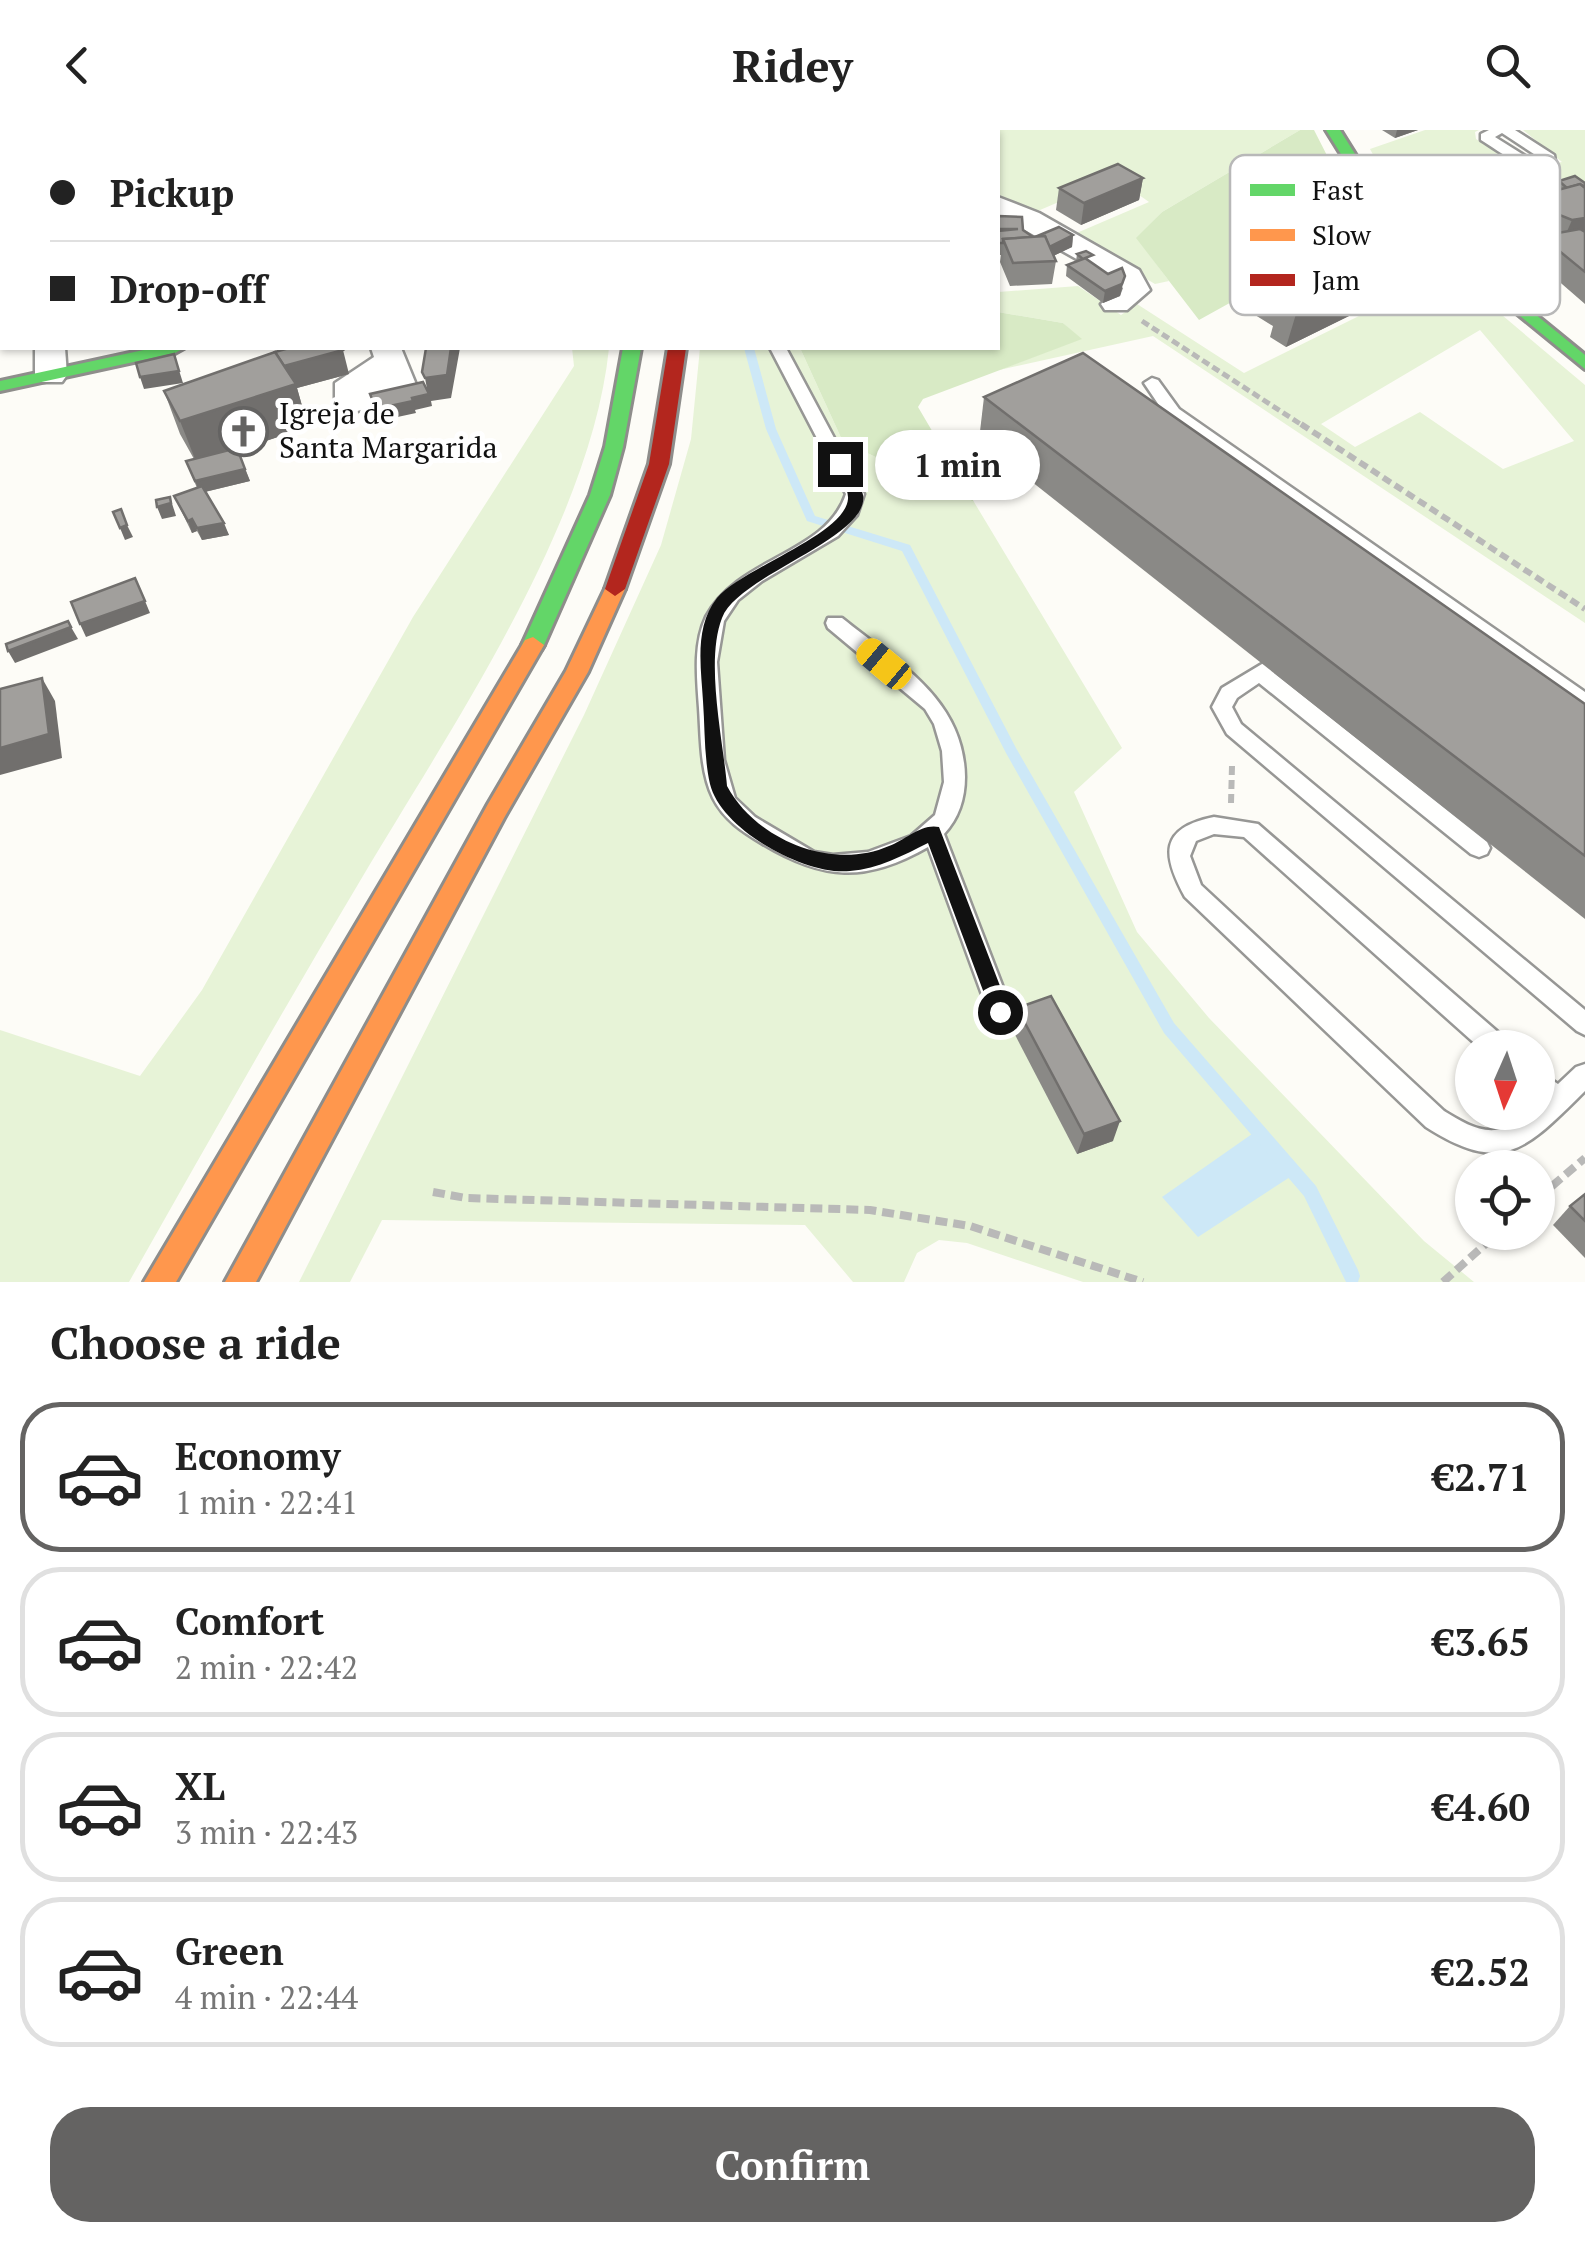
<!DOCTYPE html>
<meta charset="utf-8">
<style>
body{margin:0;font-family:"PT Serif",serif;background:#f2f2f2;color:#222;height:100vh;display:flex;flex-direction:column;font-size:38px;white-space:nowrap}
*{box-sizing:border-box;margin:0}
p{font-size:32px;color:#767676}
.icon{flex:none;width:55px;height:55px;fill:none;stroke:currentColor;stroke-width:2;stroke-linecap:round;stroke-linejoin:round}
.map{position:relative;height:1152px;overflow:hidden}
.sheet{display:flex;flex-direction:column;background:#fff;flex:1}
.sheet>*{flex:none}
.guide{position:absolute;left:0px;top:0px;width:1000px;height:220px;box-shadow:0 2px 8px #0004;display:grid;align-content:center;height:220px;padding:0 50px;background:#fff}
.needle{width:65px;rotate:183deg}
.buttons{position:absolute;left:1455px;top:900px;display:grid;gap:20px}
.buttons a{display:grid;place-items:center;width:100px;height:100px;border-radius:50%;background:#fff;box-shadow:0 2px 8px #0004;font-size:50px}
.end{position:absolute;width:45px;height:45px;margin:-22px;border:12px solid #111;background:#fff;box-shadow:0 0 0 5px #fff}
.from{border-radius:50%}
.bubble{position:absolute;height:70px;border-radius:35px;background:#fff;box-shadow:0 2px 8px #0004;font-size:32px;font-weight:800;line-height:70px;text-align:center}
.car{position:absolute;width:30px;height:60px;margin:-30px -15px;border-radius:12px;box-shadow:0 0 8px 2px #0007;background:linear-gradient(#f5c518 24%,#345 0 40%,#f5c518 0 76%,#345 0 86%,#f5c518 0)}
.guide b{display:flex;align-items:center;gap:35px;height:95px;font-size:38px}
.guide b+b{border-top:2px solid #e0e0e0}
.guide i{width:25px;height:25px;background:#222}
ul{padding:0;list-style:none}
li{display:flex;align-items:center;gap:30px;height:150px;margin:0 20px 15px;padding:0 30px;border:5px solid #e0e0e0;border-radius:40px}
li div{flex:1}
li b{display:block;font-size:38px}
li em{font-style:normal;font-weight:800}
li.active{border-color:#646362}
li>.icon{width:90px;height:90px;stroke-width:1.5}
h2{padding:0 50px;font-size:45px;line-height:120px}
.primary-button{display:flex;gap:20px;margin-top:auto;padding:20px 50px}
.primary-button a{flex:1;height:115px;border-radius:40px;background:#646362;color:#fff;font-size:40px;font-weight:800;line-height:115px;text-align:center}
header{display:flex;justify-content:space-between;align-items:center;height:130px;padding:0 50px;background:#fff;font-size:45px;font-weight:800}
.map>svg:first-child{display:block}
.green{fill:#e7f3d7;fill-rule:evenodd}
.forest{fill:#d8eac5}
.water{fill:#cde8f7}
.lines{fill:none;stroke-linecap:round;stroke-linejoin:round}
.stream{fill:#cde8f7;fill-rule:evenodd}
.lane-casing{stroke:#979795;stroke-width:5}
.street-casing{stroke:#979795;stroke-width:5}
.fast-casing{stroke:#8e8d8b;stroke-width:6}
.slow-casing{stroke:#8e8d8b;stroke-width:6}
.jam-casing{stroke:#8e8d8b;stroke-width:6}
.path-far2{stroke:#b9b9b8;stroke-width:5;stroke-dasharray:8 4;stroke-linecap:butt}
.path-far1{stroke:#b9b9b8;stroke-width:6;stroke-dasharray:9 5;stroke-linecap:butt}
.path{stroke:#b9b9b8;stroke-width:8;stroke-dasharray:12 6;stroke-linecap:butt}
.lane{fill:#fffffe;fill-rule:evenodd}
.street{fill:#fffffe;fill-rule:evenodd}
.fast{fill:#63d668;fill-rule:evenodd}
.slow{fill:#ff974d;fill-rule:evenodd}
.jam{fill:#b3261e;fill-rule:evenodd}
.wall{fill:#8a8986}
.shaded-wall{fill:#716f6d}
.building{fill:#a19f9c;stroke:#716f6d;stroke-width:2.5}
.route{fill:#111}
.labels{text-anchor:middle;stroke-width:10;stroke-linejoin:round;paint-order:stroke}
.poi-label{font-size:30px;fill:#111;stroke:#fff;text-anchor:start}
.key{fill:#fff;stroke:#b8b8b8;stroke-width:2.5}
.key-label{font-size:28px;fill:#111}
</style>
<header><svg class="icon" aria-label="back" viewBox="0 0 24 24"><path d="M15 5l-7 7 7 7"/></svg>Ridey<svg class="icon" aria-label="search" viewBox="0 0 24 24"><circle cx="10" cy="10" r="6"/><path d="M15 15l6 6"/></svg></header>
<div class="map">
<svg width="1585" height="1152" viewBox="0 0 1585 1152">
<rect width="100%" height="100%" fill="#fdfcf7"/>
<!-- green -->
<g class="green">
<path d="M 926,0 L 1300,0 L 1162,82 L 1137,108 L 1169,151 L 1155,154 L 1072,105 L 1149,72 L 1115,48 L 1033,83 L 998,64 L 998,2 L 924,2 Z"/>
<path d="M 1425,0 L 1479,0 L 1475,2 L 1476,9 L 1527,40 L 1562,32 L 1523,0 L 1585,0 L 1585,61 L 1573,54 L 1433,88 L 1384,45 L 1370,19 Z"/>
<path d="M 1338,47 L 1585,255 L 1585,493 L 1153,206 L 999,240 L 1080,209 L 1063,193 L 998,182 L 998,162 L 1078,156 L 1121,185 L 1137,174 L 1244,243 L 1365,183 L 1344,169 L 1384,151 L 1318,115 L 1324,60 ZM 1480,200 L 1574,311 L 1503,339 L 1420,282 L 1355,317 L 1321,294 Z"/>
<path d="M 572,218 L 609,218 C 591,394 450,599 360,751 C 281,883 205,1018 129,1152 L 0,1152 L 0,900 L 140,946 L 202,860 L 413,487 L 574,236 Z"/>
<path d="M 700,218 L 800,218 L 843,312 L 974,372 L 1122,618 L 1074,662 L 1137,802 L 1209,888 L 1424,1111 L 1474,1152 L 1083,1152 L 967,1113 L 939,1110 L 917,1123 L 904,1152 L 853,1152 L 805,1095 L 382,1090 L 350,1152 L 299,1152 L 584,585 L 661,415 L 691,309 Z"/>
</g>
<!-- forest -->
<g class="forest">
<path d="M 1300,0 L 1314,0 L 1338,47 L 1324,60 L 1318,115 L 1280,145 L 1199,190 L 1136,108 L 1162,82 Z"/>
<path d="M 998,182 L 1063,193 L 1082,209 L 923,269 L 918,277 L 974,372 L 843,312 L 800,218 L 998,218 Z"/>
</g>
<!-- water -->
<path class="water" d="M 1252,1004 L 1290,1047 L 1198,1107 L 1162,1067 Z"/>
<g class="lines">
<!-- stream -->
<path class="stream" d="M 744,218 L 754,218 L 776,299 L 815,386 L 910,415 L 1016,618 L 1174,893 L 1316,1056 L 1358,1140 L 1360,1146 L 1358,1152 L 1346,1152 L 1304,1066 L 1164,903 L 1006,623 L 902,421 L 807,391 L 766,299 Z"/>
<defs>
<g id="lane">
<path d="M 1489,0 L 1515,0 L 1554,25 L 1555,31 C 1528,47 1504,24 1481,10 L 1481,4 ZM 1502,3 L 1540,28 L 1530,29 L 1495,7 Z"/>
<path d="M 770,218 L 786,218 L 864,364 L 857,385 L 838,406 L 762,451 L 738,470 L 724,491 L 717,532 L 724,630 L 735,668 L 755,687 L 814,722 L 833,725 L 868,722 L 911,706 L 935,685 L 944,652 L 942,621 L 934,594 L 925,579 L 828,498 L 826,493 L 828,488 L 842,488 C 896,532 964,568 965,647 C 965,668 959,688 944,704 L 1012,881 L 1008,888 L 1000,891 L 992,888 L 988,881 L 928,717 C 865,753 823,750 763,714 C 743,702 724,690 713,668 C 700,641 701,607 699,578 C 697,549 693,514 706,487 C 737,427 826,425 846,364 Z"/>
<path d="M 1152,248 L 1158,250 L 1179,279 L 1585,562 L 1585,579 L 1167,287 L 1144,253 Z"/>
<path d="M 1267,531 L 1277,538 L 1274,543 L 1487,712 L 1490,718 L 1487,724 L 1479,727 L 1471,724 L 1259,553 L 1237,568 L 1232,577 L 1241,594 L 1585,880 L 1585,905 L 1577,901 L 1227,604 L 1212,577 L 1222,558 Z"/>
<path d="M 1214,687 L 1258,694 L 1507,910 L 1510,918 L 1480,918 L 1244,707 L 1214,704 L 1196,711 L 1190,726 L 1201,755 L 1444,981 C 1467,995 1489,1009 1515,993 C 1524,987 1526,982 1538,982 L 1538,974 L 1541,971 L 1538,967 L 1538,941 L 1558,954 L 1576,937 L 1585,934 L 1585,961 C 1527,1018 1504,1047 1426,997 L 1185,767 C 1162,725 1159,698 1214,687 Z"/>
</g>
<g id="street">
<rect x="339" y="0" width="26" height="2"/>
<path d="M 998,67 L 1039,83 L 1139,140 L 1150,160 L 1127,180 L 1105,180 L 1101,174 L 1119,158 L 1116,151 L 998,85 Z"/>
<path d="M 35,218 L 65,218 L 67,245 L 62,252 L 40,252 L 35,245 Z"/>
<path d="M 371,218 L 401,218 L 417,257 L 412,264 L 351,283 L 339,280 L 335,273 L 335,253 L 374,227 Z"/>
</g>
<g id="fast">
<path d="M 538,0 L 553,0 L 554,2 L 539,2 Z"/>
<path d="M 1326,0 L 1340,0 L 1365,40 L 1382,59 L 1585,225 L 1585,239 L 1372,65 L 1354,45 Z"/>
<path d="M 153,218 L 184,218 L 175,223 L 0,261 L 0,251 Z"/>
<path d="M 623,218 L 641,218 L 623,317 L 610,365 L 544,515 L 541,520 L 525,520 L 522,515 L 590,365 L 605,317 Z"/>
</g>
<g id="slow">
<path d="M 615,452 L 625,459 L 588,542 L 504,688 L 256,1152 L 225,1152 L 488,674 L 566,541 L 605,459 Z"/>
<path d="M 533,507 L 544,515 L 176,1152 L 144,1152 L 525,510 Z"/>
</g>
<path id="jam" d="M 668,218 L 686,218 L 669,334 L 625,459 L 615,466 L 605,459 L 649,334 Z"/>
</defs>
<!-- lane casing -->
<use href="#lane" class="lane-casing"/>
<!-- street casing -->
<use href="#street" class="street-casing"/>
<!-- fast casing -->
<use href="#fast" class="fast-casing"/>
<!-- slow casing -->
<use href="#slow" class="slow-casing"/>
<!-- jam casing -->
<use href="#jam" class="jam-casing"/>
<!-- path-far2 -->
<path class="path-far2" d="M 1142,191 L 1305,297"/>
<!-- path-far1 -->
<g class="path-far1">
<path d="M 1301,294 L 1585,479"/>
<path d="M 1231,673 L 1232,636"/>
</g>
<!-- path -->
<g class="path">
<path d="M 433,1062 L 466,1068 L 870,1080 L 970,1096 L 1143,1152"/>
<path d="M 1538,1068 L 1585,1028"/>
<path d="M 1443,1152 L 1499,1102"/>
</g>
<!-- lane -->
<use href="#lane" class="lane"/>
<!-- street -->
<use href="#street" class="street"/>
<!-- fast -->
<use href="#fast" class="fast"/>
<!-- slow -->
<use href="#slow" class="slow"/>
<!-- jam -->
<use href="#jam" class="jam"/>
</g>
<!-- wall -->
<g class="wall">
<path d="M 1382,0 L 1418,0 L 1395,8 Z"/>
<path d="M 1143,48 L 1139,70 L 1081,95 L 1056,80 L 1059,58 Z"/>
<path d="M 1559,51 L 1585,53 L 1585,174 L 1532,128 L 1541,106 L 1546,105 L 1530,88 L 1539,65 L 1554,61 Z"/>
<path d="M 998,86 L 1033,107 L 1073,105 L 1072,117 L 1053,126 L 1056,131 L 1052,154 L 1010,156 L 1000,132 L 1001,125 L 998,125 Z"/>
<path d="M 1077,124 L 1092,133 L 1123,158 L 1120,166 L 1103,173 L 1066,146 L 1067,135 L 1076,131 Z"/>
<path d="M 1255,146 L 1373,148 L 1362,153 L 1351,185 L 1286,217 L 1270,207 L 1273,196 L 1247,180 Z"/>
<path d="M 349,244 L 297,258 L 308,297 L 238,320 L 250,351 L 205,362 L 229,405 L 202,410 L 197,401 L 192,403 L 174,366 L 197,358 L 186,331 L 194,329 L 180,304 L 164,261 Z"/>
<path d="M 984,267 L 1585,574 L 1585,789 L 979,310 Z"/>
<path d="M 1017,878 L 1113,1011 L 1077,1024 L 1012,899 Z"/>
<path d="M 1585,1064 L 1585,1128 L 1553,1095 L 1570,1076 Z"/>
</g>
<!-- shaded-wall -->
<g class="shaded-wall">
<path d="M 0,0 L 78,0 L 78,2 L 2,2 L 2,25 L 0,19 Z"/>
<path d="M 165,0 L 179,0 L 180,2 L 158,2 Z"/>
<path d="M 204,0 L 252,0 L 253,2 L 205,2 Z"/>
<path d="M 1397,0 L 1418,0 L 1395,8 Z"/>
<path d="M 1143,48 L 1139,70 L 1081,95 L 1084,73 Z"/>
<path d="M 0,74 L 2,79 L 2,147 L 0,147 Z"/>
<path d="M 1585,88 L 1585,109 L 1562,113 L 1572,90 Z"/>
<path d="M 1073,105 L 1072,117 L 1045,130 L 1047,118 Z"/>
<path d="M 1384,115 L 1373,148 L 1362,153 L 1351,185 L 1286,217 L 1296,184 L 1337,137 Z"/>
<path d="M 1125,146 L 1120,166 L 1103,173 L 1105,161 Z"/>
<path d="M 0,162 L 2,182 L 2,186 L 0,186 Z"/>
<path d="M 451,218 L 460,218 L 451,268 L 431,271 L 432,276 L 415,280 L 416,283 L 379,291 L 376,279 L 428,264 L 425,248 Z"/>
<path d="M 343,220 L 349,244 L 297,258 L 308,297 L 197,334 L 180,291 L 272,240 Z"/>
<path d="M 174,224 L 183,253 L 144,259 L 140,247 Z"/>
<path d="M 245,339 L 250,351 L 200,363 L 195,351 Z"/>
<path d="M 170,367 L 176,386 L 162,389 L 157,377 Z"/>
<path d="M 192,389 L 197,401 L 192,403 L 188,391 Z"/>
<path d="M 224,393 L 229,405 L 202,410 L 197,398 Z"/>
<path d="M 127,395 L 133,407 L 125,410 L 120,398 Z"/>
<path d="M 145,471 L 150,483 L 86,507 L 80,494 Z"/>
<path d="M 71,497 L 78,509 L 15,533 L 8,521 Z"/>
<path d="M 42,548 L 55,571 L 62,628 L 0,645 L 0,618 Z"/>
<path d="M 1120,991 L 1113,1011 L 1077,1024 L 1084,1004 Z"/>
</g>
<!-- building -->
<g class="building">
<path d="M 99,0 L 165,0 L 158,2 L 103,2 Z"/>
<path d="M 1118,34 L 1143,48 L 1084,73 L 1059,58 Z"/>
<path d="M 1575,46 L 1585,53 L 1585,57 L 1580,54 L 1567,58 L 1559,51 Z"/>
<path d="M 1580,54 L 1585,58 L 1585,88 L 1572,90 L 1557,84 L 1539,65 Z"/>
<path d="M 998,86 L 1022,87 L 1023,100 L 1033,107 L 1003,109 L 1003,113 L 998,113 L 998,101 L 1018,99 L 998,99 Z"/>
<path d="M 1059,97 L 1073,105 L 1049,117 L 1045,106 L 1035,107 Z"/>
<path d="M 1580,99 L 1585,102 L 1585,142 L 1541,106 Z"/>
<path d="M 1045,106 L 1056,131 L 1013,133 L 1003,109 Z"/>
<path d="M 1086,121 L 1093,125 L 1085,128 L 1108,144 L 1122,138 L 1125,146 L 1122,154 L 1105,161 L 1067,135 L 1083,129 L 1077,124 Z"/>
<path d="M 289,218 L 342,218 L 343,220 L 284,236 L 275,222 Z"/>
<path d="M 426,218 L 451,218 L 447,245 L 425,248 L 422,242 Z"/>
<path d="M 275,222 L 296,254 L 180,291 L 164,261 Z"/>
<path d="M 1083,223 L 1585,574 L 1585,726 L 984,267 Z"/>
<path d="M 174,224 L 179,241 L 140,247 L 136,233 Z"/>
<path d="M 423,252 L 429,264 L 412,268 L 413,271 L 376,279 L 370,264 Z"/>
<path d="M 237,318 L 245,339 L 195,351 L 186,331 Z"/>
<path d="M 202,356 L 224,393 L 197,398 L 192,389 L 188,391 L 174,366 Z"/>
<path d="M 170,367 L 171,373 L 157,377 L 156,370 Z"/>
<path d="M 121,379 L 127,395 L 120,398 L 113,382 Z"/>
<path d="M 135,448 L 145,471 L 80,494 L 71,472 Z"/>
<path d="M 68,491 L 71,497 L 8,521 L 6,514 Z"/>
<path d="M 42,548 L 49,604 L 0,618 L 0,559 Z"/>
<path d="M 1051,866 L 1120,991 L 1084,1004 L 1017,878 Z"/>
<path d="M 1585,1064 L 1585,1091 L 1570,1076 Z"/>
</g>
<!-- route -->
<path class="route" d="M 840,330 L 845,331 C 851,341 861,354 863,365 C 870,408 738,445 722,488 C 705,532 723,609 727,656 C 756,710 832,741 889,716 C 905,710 922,693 939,697 L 1010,882 L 1000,890 L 991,882 L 928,713 C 904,725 878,739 850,741 C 806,746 721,700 710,654 C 704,628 705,598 703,571 C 701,537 694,497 717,468 C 742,438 845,405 848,369 C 849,358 838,344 833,334 Z"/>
<!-- icons -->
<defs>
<symbol id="church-ring" viewBox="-11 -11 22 22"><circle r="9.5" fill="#fff" stroke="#646362" stroke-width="1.5"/><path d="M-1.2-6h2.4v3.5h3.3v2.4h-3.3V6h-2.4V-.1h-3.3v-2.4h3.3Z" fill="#646362"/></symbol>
</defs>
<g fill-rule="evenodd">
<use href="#church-ring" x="216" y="274" width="55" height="55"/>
</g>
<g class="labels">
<!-- poi labels -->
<g class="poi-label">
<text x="279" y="294">Igreja de<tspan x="279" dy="34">Santa Margarida</tspan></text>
</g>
</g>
<!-- legend -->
<rect x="1230" y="25" width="330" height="160" rx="15" class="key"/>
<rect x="1250" y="54" width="45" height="12" fill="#63d668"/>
<rect x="1250" y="99" width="45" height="12" fill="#ff974d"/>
<rect x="1250" y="144" width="45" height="12" fill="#b3261e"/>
<g class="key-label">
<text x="1312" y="70">Fast</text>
<text x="1312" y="115">Slow</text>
<text x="1312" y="160">Jam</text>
</g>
</svg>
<div class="buttons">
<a><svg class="needle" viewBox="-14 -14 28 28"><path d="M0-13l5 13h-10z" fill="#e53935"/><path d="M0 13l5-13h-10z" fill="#767676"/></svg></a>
<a><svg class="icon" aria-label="locate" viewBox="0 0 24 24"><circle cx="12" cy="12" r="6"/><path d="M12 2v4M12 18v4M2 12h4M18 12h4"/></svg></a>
</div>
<i class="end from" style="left:1000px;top:882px"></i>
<i class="end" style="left:840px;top:334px"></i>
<div class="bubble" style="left:875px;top:300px;width:165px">1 min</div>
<i class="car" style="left:884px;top:534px;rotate:310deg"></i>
<div class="guide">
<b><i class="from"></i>Pickup</b>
<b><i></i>Drop-off</b>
</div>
</div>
<section class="sheet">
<h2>Choose a ride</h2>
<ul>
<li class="active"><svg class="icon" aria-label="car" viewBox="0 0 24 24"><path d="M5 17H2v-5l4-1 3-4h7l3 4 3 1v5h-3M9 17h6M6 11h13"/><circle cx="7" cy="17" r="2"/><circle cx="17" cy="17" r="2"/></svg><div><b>Economy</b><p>1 min · 22:41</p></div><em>€2.71</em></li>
<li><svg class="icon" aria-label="car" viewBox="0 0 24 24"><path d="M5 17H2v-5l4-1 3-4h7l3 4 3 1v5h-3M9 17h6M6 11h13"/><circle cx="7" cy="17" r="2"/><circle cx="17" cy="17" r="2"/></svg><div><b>Comfort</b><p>2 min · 22:42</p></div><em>€3.65</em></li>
<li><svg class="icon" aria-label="car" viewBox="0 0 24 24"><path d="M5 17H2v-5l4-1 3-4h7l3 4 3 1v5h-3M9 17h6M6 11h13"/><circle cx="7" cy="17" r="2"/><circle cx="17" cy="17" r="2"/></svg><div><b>XL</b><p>3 min · 22:43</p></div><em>€4.60</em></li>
<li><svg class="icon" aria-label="car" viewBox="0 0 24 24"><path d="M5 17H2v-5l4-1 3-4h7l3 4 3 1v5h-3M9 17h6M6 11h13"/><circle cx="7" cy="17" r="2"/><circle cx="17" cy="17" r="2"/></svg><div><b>Green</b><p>4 min · 22:44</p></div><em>€2.52</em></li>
</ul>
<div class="primary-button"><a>Confirm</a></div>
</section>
